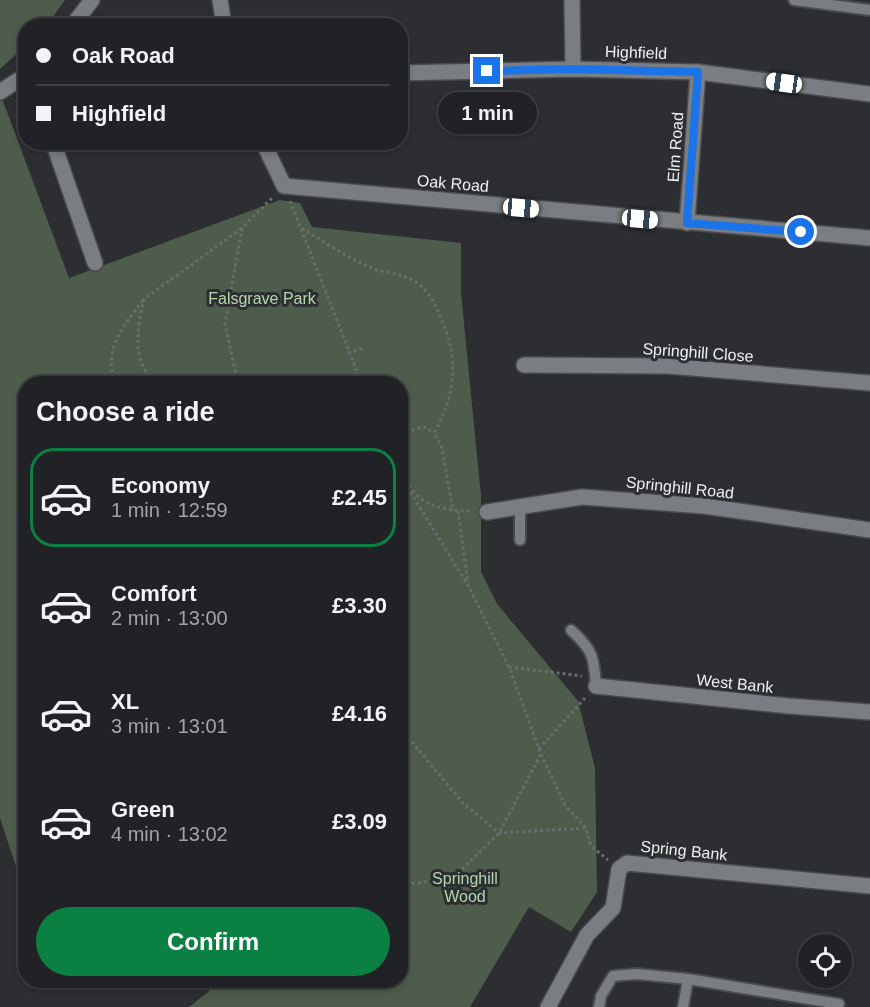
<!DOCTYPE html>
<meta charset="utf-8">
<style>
body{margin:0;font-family:Helvetica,sans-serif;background:#292a2d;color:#f1f3f6;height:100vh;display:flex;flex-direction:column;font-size:22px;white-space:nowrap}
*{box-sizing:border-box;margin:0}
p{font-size:20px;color:#a2a4a7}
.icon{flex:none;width:33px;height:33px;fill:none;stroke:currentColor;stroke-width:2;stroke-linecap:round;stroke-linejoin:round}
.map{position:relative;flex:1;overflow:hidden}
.side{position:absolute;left:18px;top:376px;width:390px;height:612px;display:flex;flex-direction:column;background:#212225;border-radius:24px;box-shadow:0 3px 9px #0003,0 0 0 2px #3e3f42}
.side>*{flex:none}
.guide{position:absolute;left:18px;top:18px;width:390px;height:132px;border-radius:24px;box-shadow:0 3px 9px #0003,0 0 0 2px #3e3f42;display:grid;align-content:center;height:132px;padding:0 18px;background:#212225}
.tools{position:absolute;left:798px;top:934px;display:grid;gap:12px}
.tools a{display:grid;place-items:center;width:54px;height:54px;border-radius:50%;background:#212225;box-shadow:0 3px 9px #0003,0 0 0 2px #3e3f42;font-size:30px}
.end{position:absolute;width:27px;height:27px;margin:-14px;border:8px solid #1a73e8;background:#fff;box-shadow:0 0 0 3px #fff}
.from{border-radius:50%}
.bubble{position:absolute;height:42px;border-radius:21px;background:#212225;box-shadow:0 3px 9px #0003,0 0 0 2px #3e3f42;font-size:20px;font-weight:600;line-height:42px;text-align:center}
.car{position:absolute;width:18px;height:36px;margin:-18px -9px;border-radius:8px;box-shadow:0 0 4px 2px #0007;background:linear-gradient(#fff 24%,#345 0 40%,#fff 0 76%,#345 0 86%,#fff 0)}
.guide b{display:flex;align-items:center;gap:21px;height:57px;font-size:22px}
.guide b+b{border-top:2px solid #3e3f42}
.guide i{width:15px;height:15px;background:#f1f3f6}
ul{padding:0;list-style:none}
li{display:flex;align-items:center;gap:18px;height:99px;margin:0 12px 9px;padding:0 6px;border:3px solid transparent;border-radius:24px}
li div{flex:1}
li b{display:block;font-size:22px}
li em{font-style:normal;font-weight:600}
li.on{border-color:#0b8043}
li>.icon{width:54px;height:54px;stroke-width:1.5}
h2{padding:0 18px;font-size:27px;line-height:72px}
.action{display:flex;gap:12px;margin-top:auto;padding:12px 18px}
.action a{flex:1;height:69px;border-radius:36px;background:#0b8043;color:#fff;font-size:24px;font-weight:600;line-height:69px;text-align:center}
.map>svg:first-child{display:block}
.green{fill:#4e5d4b}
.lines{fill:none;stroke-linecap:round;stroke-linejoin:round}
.lane-casing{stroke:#484a4d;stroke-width:14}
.street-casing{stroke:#484a4d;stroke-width:18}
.path{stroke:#6a6c6e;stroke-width:3;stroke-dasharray:3 3;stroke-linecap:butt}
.lane{stroke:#7a7d81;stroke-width:10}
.street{stroke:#7a7d81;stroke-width:15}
.route{stroke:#1a73e8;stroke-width:8}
.labels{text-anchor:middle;stroke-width:6;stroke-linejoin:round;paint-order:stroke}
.street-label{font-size:16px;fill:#eef0f2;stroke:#2c2e31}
.park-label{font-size:16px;fill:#b3d9ab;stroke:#2c2e31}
</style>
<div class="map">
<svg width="870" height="1007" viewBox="0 0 870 1007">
<rect width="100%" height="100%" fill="#2c2e31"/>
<!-- green -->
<g class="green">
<path d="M 0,0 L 65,0 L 47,25 L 26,26 L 25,46 L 0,69 Z"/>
<path d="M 0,93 L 69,278 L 280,200 L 300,203 L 312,227 L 461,243 L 461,293 L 481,496 L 481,572 L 497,604 L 578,701 L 595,768 L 597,892 L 571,932 L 529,907 L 470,1007 L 189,1007 L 222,981 L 400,981 L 400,384 L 26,384 L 25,894 L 0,818 Z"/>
</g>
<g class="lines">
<defs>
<g id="lane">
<path d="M 794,0 L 870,10"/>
<path d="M 520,506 L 520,540"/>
<path d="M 571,630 C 593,650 594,657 596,686"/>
<path d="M 688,979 L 839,1004"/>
<path d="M 599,1007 L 601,996 L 613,976 L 637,974 L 688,979 L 683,1007"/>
</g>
<g id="street">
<path d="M 220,0 L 224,26"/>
<path d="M 572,0 L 573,69"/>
<path d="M 72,26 L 92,0"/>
<path d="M 400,73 L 573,69 L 698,72 L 870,94"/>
<path d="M 0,92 L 26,75"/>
<path d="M 53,142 L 95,263"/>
<path d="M 263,142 L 284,186 L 870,238"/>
<path d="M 687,223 L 698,72"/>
<path d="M 524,365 L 668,366 L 870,383"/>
<path d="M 487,512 L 582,497 L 704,506 L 870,530"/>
<path d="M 596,686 L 789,706 L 870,712"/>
<path d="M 548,1007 L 587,935 L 613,908 L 619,869 L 627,863 L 870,886"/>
</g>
</defs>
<!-- lane casing -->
<use href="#lane" class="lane-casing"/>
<!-- street casing -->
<use href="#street" class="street-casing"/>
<!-- path -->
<g class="path">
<path d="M 290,201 L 362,384"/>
<path d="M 302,228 C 325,243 348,258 374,269 C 388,274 403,273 417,283 C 428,290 435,304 440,316 C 459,358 457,392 434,433 L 442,448 L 453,511"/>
<path d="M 348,353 L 364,348"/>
<path d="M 100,384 L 112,376"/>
<path d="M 115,384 C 103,348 123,327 143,300"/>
<path d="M 159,384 C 130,365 137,328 144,299 L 241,229"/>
<path d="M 196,384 L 228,384"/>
<path d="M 238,384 L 225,324 L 242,228 L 272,198"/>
<path d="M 400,433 L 425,427 L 434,433"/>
<path d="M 400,470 C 416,504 435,510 470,511"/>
<path d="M 458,511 L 468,583"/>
<path d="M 509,667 L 582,676"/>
<path d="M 400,728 L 463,803 L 499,833 L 586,828"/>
<path d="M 539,749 L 585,698"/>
<path d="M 541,754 L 565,805 L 586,828 L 591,846 L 608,860"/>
<path d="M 400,885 L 453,878 L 499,833 L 541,754 L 509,667 L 469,587 L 409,490"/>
</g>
<!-- lane -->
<use href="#lane" class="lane"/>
<!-- street -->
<use href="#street" class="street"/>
</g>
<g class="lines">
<!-- route -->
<path class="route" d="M 487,71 L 573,69 L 698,72 L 687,223 L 801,232"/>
</g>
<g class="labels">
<!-- street labels -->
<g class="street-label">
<text transform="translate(636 52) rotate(2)" y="6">Highfield</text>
<text transform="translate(675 147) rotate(-86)" y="6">Elm Road</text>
<text transform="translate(453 183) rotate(5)" y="6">Oak Road</text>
<text transform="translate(698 352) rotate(4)" y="6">Springhill Close</text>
<text transform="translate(680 487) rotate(6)" y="6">Springhill Road</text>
<text transform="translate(735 683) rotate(6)" y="6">West Bank</text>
<text transform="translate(684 850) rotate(6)" y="6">Spring Bank</text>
</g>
<!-- park labels -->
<g class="park-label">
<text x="262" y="304">Falsgrave Park</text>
<text x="465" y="884">Springhill<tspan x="465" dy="18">Wood</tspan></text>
</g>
</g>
</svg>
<div class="tools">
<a><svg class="icon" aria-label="locate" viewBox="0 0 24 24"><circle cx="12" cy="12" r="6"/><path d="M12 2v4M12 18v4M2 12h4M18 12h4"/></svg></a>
</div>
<i class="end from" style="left:801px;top:232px"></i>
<i class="end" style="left:487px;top:71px"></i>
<div class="bubble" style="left:438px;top:92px;width:99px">1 min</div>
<i class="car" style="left:784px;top:83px;rotate:278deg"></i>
<i class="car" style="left:521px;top:208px;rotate:95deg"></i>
<i class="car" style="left:640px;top:219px;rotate:95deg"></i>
<div class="guide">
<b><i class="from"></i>Oak Road</b>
<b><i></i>Highfield</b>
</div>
<section class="side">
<h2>Choose a ride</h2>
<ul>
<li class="on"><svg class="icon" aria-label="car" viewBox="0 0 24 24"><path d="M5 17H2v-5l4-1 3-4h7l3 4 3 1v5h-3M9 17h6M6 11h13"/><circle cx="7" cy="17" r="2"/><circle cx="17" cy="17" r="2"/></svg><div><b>Economy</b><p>1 min · 12:59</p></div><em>£2.45</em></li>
<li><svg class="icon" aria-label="car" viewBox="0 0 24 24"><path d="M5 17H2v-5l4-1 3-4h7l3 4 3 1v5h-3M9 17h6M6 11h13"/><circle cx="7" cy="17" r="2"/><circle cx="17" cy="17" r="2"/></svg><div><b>Comfort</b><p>2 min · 13:00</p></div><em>£3.30</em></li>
<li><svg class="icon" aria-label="car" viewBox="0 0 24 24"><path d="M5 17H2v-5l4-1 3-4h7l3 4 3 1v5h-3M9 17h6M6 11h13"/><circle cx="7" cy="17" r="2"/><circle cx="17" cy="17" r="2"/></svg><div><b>XL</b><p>3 min · 13:01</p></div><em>£4.16</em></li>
<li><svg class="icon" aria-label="car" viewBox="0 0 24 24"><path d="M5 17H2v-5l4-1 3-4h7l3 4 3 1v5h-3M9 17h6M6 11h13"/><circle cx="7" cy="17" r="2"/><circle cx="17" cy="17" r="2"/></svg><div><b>Green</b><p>4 min · 13:02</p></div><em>£3.09</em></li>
</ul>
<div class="action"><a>Confirm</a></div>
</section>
</div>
